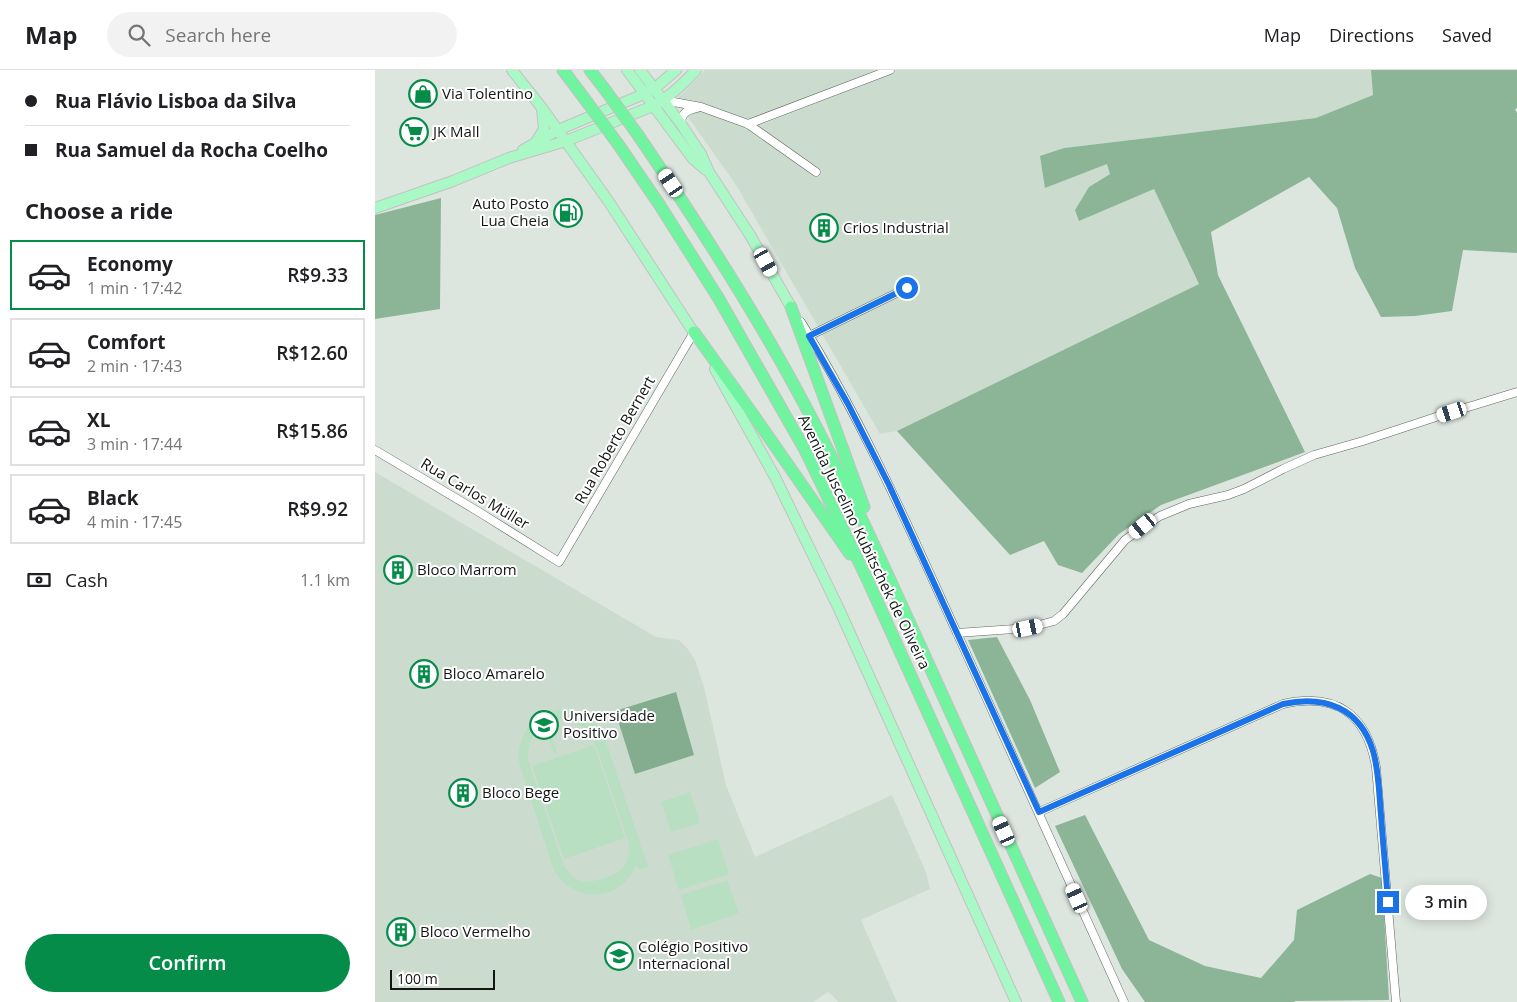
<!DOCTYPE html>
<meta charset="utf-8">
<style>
body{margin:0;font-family:"Open Sans",sans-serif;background:#f2f2f2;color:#202124;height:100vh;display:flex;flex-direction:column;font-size:19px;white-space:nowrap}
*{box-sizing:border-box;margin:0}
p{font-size:16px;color:#757577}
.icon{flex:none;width:28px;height:28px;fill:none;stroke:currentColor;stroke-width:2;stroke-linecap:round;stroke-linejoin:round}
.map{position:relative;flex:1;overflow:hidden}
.details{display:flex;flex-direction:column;background:#fff;width:375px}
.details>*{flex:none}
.banner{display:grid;align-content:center;height:110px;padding:0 25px;background:#fff}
.scale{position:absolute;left:15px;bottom:12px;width:105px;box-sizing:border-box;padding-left:5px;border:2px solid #131614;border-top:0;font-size:14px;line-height:18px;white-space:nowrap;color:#131614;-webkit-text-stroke:4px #fff;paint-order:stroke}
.end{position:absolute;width:22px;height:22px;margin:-11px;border:6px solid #1a73e8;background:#fff;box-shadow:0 0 0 2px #fff}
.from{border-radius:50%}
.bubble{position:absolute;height:35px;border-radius:18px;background:#fff;box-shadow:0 2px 12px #0003;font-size:16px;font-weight:600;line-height:35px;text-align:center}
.car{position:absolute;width:15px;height:30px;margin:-15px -8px;border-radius:6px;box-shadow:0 0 4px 1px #0007;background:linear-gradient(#fff 24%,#345 0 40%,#fff 0 76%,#345 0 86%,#fff 0)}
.banner b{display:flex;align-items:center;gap:18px;height:48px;font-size:19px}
.banner b+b{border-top:1px solid #e0e0e0}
.banner i{width:12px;height:12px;background:#202124}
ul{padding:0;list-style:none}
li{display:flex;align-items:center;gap:15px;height:70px;margin:0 10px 8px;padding:0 15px;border:2px solid #e0e0e0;border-radius:0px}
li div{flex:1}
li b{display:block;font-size:19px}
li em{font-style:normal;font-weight:600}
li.active{border-color:#068c49}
li>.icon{width:45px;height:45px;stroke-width:1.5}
h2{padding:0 25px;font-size:22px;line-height:60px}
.pay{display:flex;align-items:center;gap:12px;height:55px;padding:0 25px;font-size:19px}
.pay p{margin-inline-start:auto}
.action{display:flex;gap:10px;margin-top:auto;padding:10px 25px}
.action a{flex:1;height:58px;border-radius:30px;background:#068c49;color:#fff;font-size:20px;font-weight:600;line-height:58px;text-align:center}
header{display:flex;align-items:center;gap:30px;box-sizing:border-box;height:70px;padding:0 25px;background:#fff;border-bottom:1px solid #e0e0e0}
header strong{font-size:24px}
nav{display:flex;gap:28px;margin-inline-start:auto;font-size:18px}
.search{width:350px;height:45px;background:#f2f2f2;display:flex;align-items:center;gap:12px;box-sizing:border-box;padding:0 18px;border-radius:28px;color:#757577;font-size:19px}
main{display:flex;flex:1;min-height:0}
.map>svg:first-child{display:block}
.built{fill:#cbdccf}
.green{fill:#b8dfc2;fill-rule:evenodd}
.forest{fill:#8cb597}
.water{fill:#84ad8f}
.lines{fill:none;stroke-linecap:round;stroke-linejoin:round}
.minor-casing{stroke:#5f6861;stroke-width:9}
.major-casing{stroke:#c2c2c2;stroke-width:12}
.highway-casing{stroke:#c2c2c2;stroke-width:13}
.minor{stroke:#fff;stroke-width:8}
.major{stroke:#aaf8c5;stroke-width:10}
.highway{stroke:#71f49f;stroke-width:11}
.highway-bridge-casing{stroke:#c2c2c2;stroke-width:13;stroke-linecap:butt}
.highway-bridge{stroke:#71f49f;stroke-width:11}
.route{stroke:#1a73e8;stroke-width:6}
.labels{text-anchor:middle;stroke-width:4;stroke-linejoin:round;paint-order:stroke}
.poi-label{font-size:15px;fill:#131614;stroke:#fff;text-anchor:start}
.street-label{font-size:15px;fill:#131614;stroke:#fff}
</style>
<header>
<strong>Map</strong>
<div class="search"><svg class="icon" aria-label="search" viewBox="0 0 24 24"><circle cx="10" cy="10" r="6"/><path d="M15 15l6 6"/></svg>Search here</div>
<nav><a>Map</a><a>Directions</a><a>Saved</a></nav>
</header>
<main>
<section class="details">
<div class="banner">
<b><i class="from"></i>Rua Flávio Lisboa da Silva</b>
<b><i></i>Rua Samuel da Rocha Coelho</b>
</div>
<h2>Choose a ride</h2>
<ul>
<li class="active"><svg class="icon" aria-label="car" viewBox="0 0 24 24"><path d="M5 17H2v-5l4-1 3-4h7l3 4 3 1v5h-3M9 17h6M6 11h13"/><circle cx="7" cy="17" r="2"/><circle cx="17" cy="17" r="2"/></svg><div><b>Economy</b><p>1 min · 17:42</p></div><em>R$9.33</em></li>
<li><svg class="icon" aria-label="car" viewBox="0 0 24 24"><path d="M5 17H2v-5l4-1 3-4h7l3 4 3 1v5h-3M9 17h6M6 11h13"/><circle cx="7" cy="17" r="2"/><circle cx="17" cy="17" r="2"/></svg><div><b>Comfort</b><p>2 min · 17:43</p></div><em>R$12.60</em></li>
<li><svg class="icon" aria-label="car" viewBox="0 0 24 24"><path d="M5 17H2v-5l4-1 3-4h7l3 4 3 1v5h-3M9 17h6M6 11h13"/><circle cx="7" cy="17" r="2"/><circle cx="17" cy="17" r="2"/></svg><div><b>XL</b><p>3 min · 17:44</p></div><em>R$15.86</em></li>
<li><svg class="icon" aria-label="car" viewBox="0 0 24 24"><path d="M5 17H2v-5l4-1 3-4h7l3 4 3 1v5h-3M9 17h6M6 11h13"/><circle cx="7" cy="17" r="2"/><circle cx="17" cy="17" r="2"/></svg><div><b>Black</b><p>4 min · 17:45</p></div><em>R$9.92</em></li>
</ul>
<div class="pay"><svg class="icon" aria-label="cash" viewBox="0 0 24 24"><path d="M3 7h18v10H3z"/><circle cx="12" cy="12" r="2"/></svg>Cash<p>1.1 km</p></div>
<div class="action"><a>Confirm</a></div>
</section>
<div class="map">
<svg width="1142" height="932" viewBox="0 0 1142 932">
<rect width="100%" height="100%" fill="#dce6df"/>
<!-- built -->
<g class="built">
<path d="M 330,0 L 996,0 L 998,25 L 941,48 L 689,78 L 670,118 L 732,93 L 736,103 L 714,117 L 704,151 L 779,118 L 824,214 L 522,361 L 505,364 L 361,115 L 301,30 Z"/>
<path d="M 0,402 L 281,567 L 304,570 L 312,578 L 320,590 L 329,617 L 351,715 L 380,787 L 517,725 L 551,802 L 555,819 L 486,850 L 522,932 L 463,932 L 460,928 L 453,922 L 438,932 L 0,932 Z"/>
</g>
<!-- green -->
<g class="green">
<path d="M 188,639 C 206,640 219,648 228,663 L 273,797 L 264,800 L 261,795 C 246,833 200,834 179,801 L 144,692 C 142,663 159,642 188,639 ZM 182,650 C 198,649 209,655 218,668 L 254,773 C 255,795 249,801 230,808 C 210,814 201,814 189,796 L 153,690 C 152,676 157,664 169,655 L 179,684 L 182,683 L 173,654 Z"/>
<path d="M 219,675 L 250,768 L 189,789 L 157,696 Z"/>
<path d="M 315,722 L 325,753 L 296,762 L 286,732 Z"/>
<path d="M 343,769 L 354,804 L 304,820 L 293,785 Z"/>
<path d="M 352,810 L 364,843 L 316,860 L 306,825 Z"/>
</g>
<!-- forest -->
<g class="forest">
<path d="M 996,0 L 1142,0 L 1142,38 L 1140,39 L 1142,43 L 1142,183 L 1088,180 L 1077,241 L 1040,246 L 1006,247 L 980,198 L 962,138 L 934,107 L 836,162 L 843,205 L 930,382 L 786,435 L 744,464 L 707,503 L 683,495 L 669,471 L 635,485 L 522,361 L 824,214 L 779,119 L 704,151 L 700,140 L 714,117 L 735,104 L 732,94 L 670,118 L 665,86 L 689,78 L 941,48 L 998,25 Z"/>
<path d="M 66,128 L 65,239 L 0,249 L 0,145 Z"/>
<path d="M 622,567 L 655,630 L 685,702 L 660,718 L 593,570 Z"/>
<path d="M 710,745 L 774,870 L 830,896 L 886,908 L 919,870 L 922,840 L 995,804 L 1007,808 L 1014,930 L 920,931 L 919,932 L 770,932 L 747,899 L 680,756 Z"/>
</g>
<!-- water -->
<path class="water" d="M 301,622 L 319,685 L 260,704 L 240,641 Z"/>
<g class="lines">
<defs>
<g id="minor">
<path d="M 288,30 L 326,37 L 373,54 L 441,102"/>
<path d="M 306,54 C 306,43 312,40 322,38"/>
<path d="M 373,54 L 515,0"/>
<path d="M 426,252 C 487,350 534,458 582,563 C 637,686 693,809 749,932"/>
<path d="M 434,266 L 532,218"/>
<path d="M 0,380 L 104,442 L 184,492 L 319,262"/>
<path d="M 582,563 L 653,558 L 679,551 L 688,544 L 750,470 L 768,457 L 785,446 L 814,434 L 853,425 L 869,419 L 908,399 L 939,385 L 988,371 L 1067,345 L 1142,322"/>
<path d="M 664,742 L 908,634 C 961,622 992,644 1001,697 L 1021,932"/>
</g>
<g id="major">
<path d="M 137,0 L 167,38 L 234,132 L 323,269"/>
<path d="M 252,0 L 318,89 L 331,100"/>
<path d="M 265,0 L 306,54 L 326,84 L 334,102 L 375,165 L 416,237"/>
<path d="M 161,72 L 169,59 L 167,39"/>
<path d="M 148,80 L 183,60 L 269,24 L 279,19 L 301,0"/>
<path d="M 0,138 L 78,111 L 134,88 L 191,71 L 278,36 C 295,27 308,14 321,0"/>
<path d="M 340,299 L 400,407 L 464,539 L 641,932"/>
</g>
<g id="highway">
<path d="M 188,0 L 212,32"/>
<path d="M 215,0 L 231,21"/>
<path d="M 263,65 C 316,143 368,223 414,306 C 465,398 509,496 553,593 C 604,706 656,819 707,932"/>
<path d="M 243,74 L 284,134 L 344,229 L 430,380 L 493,511 L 684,932"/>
<path d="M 416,237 L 489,437"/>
<path d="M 319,262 L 377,343 L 475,484"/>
</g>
</defs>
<!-- minor casing -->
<use href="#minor" class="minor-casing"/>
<!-- major casing -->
<use href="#major" class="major-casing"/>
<!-- highway casing -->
<use href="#highway" class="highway-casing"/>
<!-- minor -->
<use href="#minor" class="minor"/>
<!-- major -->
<use href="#major" class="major"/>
<!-- highway -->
<use href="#highway" class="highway"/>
<defs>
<g id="highway-bridge">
<path d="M 231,21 L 263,65"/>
<path d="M 212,32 L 243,74"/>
</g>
</defs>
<!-- highway-bridge casing -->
<use href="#highway-bridge" class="highway-bridge-casing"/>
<!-- highway-bridge -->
<use href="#highway-bridge" class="highway-bridge"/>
</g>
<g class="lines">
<!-- route -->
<path class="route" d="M 532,218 L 434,266 L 473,334 L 514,415 L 664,742 L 908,634 C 950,625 985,638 998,681 C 1004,701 1004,724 1006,745 C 1008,774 1011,803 1013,832"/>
</g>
<!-- icons -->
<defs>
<symbol id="shop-ring" viewBox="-11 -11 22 22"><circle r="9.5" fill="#fff" stroke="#068c49" stroke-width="1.5"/><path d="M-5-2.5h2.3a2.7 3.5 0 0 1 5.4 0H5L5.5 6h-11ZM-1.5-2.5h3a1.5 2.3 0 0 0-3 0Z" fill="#068c49"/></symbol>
<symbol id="supermarket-ring" viewBox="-11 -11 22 22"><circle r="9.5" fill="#fff" stroke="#068c49" stroke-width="1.5"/><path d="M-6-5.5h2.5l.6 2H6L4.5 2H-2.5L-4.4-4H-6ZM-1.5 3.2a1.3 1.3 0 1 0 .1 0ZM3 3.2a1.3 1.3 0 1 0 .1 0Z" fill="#068c49"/></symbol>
<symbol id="fuel-ring" viewBox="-11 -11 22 22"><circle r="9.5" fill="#fff" stroke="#068c49" stroke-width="1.5"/><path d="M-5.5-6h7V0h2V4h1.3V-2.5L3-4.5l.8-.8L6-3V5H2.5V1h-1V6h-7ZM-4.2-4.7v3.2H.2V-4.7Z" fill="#068c49"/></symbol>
<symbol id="building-ring" viewBox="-11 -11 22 22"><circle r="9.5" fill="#fff" stroke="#068c49" stroke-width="1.5"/><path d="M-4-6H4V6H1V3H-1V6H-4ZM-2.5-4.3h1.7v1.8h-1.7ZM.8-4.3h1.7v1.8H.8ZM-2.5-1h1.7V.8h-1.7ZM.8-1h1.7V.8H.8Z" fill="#068c49"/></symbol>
<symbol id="university-ring" viewBox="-11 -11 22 22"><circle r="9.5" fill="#fff" stroke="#068c49" stroke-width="1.5"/><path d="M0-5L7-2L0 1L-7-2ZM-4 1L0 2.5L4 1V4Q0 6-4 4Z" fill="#068c49"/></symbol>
<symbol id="school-ring" viewBox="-11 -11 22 22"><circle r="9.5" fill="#fff" stroke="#068c49" stroke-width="1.5"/><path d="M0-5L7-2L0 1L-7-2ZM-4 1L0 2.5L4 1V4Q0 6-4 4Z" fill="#068c49"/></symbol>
</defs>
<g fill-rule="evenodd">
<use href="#shop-ring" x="32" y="8" width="32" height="32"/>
<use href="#supermarket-ring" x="23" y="46" width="32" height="32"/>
<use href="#fuel-ring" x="177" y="127" width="32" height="32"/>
<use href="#building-ring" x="433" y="142" width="32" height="32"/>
<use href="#building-ring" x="7" y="484" width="32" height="32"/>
<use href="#building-ring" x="33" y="588" width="32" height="32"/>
<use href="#university-ring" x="153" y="639" width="32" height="32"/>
<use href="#building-ring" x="72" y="707" width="32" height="32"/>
<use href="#building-ring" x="10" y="846" width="32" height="32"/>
<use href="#school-ring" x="228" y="870" width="32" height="32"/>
</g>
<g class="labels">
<!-- poi labels -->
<g class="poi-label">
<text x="67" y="29">Via Tolentino</text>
<text x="58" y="67">JK Mall</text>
<text x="174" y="139" text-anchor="end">Auto Posto<tspan x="174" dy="17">Lua Cheia</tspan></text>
<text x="468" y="163">Crios Industrial</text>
<text x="42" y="505">Bloco Marrom</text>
<text x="68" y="609">Bloco Amarelo</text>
<text x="188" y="651">Universidade<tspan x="188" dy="17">Positivo</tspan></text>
<text x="107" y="728">Bloco Bege</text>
<text x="45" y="867">Bloco Vermelho</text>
<text x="263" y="882">Colégio Positivo<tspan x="263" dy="17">Internacional</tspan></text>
</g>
<!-- street labels -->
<g class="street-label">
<text transform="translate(240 370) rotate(-60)" y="5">Rua Roberto Bernert</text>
<text transform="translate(100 424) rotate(31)" y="5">Rua Carlos Müller</text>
<text transform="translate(489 472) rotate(64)" y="5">Avenida Juscelino Kubitschek de Oliveira</text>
</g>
</g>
</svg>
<div class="scale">100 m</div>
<i class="end from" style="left:532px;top:218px"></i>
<i class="end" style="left:1013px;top:832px"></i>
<div class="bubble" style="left:1030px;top:815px;width:82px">3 min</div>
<i class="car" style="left:296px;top:113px;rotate:326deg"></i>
<i class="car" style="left:391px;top:192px;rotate:151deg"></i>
<i class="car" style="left:1077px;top:342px;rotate:252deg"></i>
<i class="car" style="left:768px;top:456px;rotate:231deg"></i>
<i class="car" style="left:653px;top:558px;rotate:78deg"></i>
<i class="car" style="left:629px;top:761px;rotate:336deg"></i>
<i class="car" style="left:702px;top:828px;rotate:336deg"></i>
</div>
</main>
